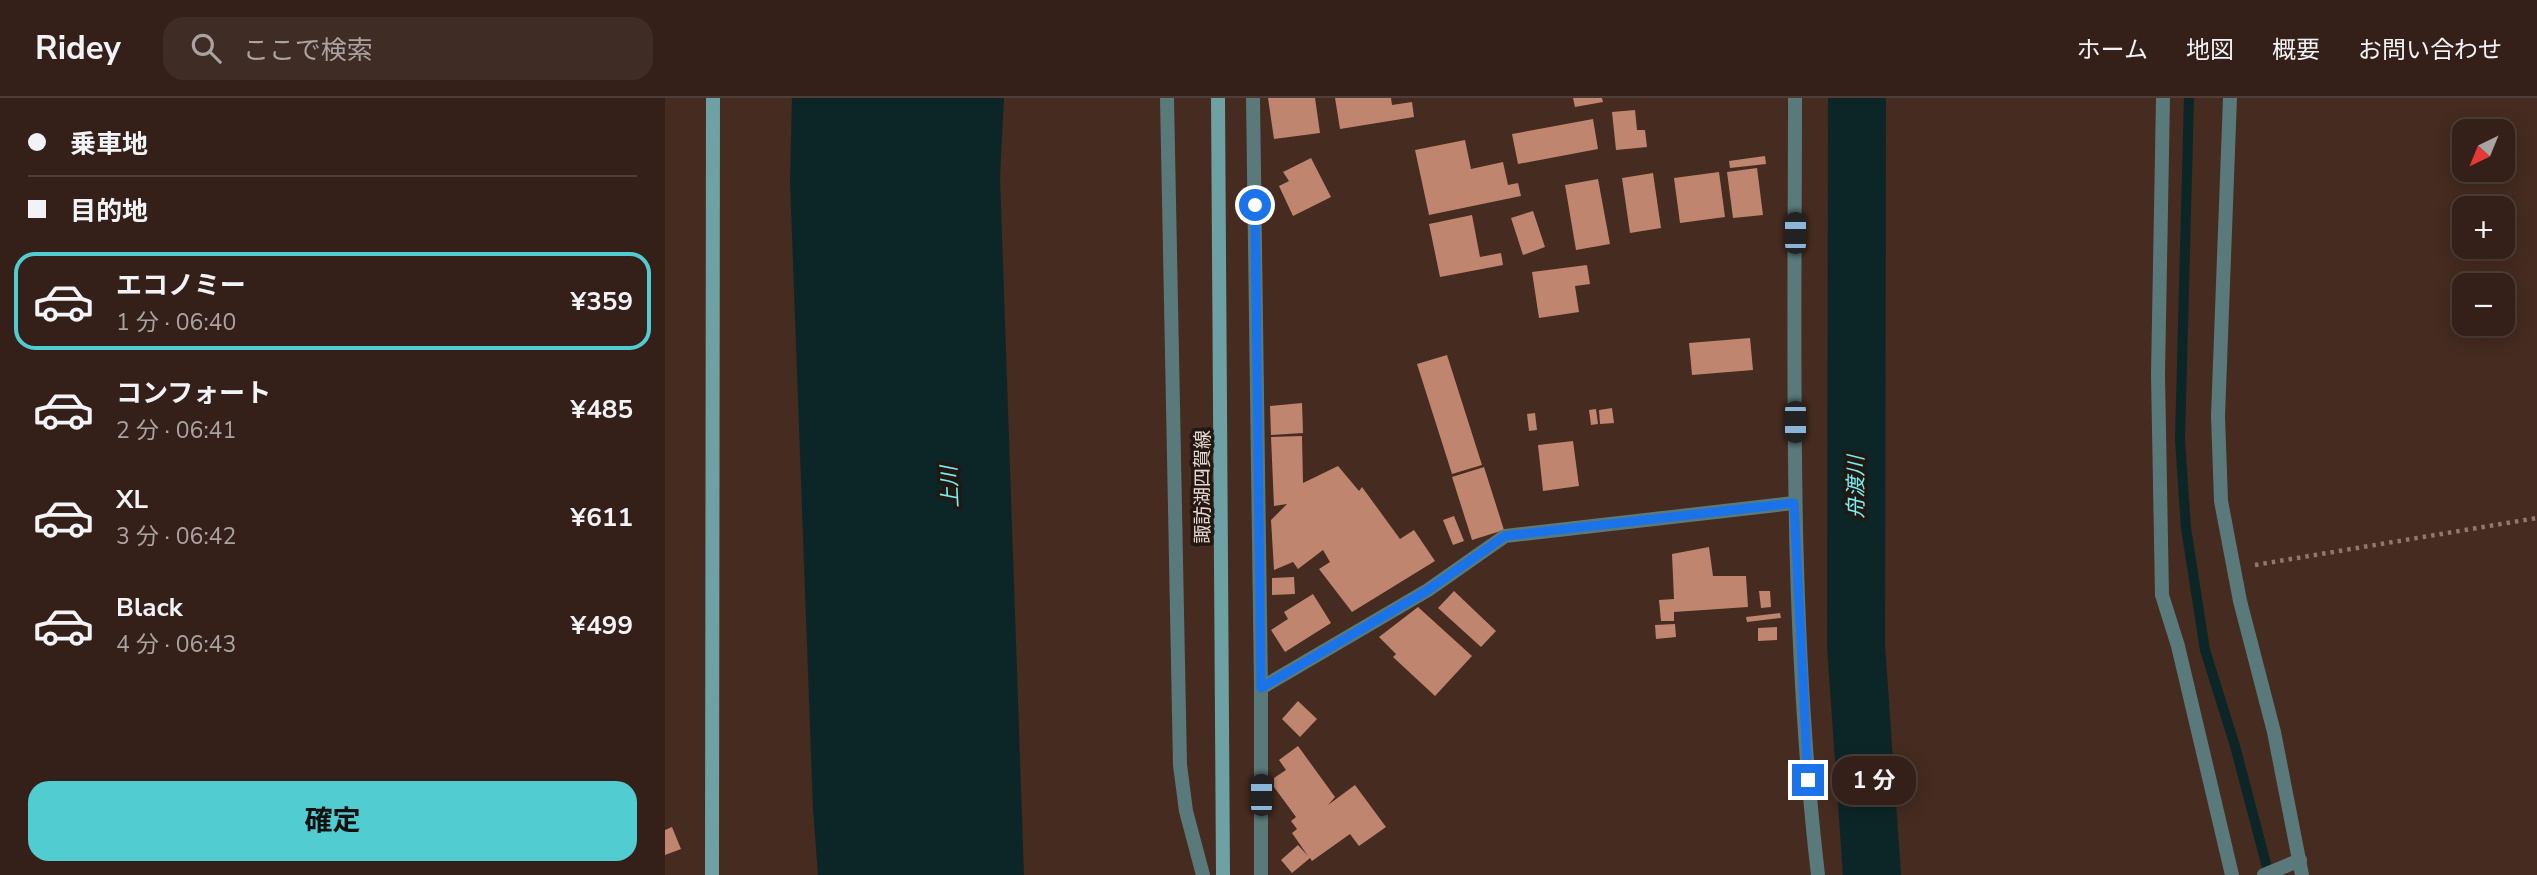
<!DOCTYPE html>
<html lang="ja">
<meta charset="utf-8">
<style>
body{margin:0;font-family:"Nunito Sans","Noto Sans JP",sans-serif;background:#3f2d25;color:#f1f3f6;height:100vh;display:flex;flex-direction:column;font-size:26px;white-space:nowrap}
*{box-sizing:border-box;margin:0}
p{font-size:23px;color:#a9a3a2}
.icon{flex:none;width:38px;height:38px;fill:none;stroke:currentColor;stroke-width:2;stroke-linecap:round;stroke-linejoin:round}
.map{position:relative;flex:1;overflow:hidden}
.sheet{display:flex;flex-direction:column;background:#342018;width:665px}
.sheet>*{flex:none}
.top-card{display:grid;align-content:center;height:154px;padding:0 28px;background:#342018}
.needle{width:46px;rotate:223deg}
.buttons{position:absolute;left:1787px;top:21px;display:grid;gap:14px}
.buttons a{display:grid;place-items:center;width:63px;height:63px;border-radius:14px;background:#342018;box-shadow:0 4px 18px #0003,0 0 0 2px #4e3e37;font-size:35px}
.end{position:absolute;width:32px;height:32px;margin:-16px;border:9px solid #1a73e8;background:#fff;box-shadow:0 0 0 4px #fff}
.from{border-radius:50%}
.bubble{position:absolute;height:49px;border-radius:21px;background:#342018;box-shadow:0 4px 18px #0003,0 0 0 2px #4e3e37;font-size:23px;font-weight:700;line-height:49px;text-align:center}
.car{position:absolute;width:21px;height:42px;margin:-21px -10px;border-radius:9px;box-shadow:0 0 5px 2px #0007;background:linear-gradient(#222 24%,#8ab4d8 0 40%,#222 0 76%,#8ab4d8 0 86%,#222 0)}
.top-card b{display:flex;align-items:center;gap:24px;height:66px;font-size:26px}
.top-card b+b{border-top:2px solid #4e3e37}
.top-card i{width:18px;height:18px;background:#f1f3f6}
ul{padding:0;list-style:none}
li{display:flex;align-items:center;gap:21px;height:98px;margin:0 14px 10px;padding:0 14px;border:4px solid transparent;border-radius:21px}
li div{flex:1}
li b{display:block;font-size:26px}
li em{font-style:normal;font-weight:700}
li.selected{border-color:#51ccd1}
li>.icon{width:63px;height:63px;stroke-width:1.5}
.primary-button{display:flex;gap:14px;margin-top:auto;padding:14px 28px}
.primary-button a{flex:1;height:80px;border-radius:21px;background:#51ccd1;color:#111;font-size:28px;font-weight:700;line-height:80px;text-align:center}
header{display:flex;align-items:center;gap:42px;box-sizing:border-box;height:98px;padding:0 35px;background:#342018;border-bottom:2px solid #4e3e37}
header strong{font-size:33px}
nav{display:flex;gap:38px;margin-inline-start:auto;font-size:24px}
.search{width:490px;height:63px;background:#3f2d25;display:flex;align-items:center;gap:18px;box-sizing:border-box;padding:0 24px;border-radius:21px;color:#a9a3a2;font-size:26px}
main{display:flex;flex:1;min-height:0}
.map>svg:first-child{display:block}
.water{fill:#0c2627}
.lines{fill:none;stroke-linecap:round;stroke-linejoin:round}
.stream{stroke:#0c2627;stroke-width:10}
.river{stroke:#0c2627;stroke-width:58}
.building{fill:#c0856e}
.path{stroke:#8e786f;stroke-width:4.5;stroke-dasharray:3.5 5;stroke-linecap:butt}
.lane{stroke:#5a797a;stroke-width:14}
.street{stroke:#5a797a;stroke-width:14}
.secondary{stroke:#6da1a3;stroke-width:14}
.route{stroke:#1a73e8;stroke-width:9}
.labels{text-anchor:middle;stroke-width:7;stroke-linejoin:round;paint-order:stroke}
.street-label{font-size:19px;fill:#e8d7d0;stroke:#231712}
.water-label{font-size:21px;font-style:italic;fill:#74eef3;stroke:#231712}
</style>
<header>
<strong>Ridey</strong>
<div class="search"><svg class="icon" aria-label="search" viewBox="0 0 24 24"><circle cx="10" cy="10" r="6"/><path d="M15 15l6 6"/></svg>ここで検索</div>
<nav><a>ホーム</a><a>地図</a><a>概要</a><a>お問い合わせ</a></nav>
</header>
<main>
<section class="sheet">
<div class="top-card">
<b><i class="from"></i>乗車地</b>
<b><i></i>目的地</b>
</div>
<ul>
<li class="selected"><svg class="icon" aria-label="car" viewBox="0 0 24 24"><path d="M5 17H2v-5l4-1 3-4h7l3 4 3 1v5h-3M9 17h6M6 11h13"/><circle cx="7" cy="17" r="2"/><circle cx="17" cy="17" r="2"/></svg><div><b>エコノミー</b><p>1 分 · 06:40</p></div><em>¥359</em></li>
<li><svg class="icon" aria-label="car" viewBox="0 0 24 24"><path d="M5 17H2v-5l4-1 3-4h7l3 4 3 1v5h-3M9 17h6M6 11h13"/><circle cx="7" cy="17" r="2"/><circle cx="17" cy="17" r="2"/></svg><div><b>コンフォート</b><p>2 分 · 06:41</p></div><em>¥485</em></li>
<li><svg class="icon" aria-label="car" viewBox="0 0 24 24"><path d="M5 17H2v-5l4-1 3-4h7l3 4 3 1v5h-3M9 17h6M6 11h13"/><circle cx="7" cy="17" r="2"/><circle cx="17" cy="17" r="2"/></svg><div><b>XL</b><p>3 分 · 06:42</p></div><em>¥611</em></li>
<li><svg class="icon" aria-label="car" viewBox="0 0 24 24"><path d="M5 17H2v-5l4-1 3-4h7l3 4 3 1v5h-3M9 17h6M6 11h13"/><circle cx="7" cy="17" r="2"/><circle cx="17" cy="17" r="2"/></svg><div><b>Black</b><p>4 分 · 06:43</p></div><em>¥499</em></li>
</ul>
<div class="primary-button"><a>確定</a></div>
</section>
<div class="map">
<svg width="1872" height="777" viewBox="0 0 1872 777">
<rect width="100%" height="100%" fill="#452b20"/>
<!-- water -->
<path class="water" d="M 127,0 L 339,0 L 335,79 L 359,777 L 153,777 L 148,711 L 125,83 Z"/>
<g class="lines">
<!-- stream -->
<path class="stream" d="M 1524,0 L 1515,342 L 1521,430 L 1540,552 L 1570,648 L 1604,777"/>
<!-- river -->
<path class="river" d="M 1192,0 L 1191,548 L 1207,777"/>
</g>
<!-- building -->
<g class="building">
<path d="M 603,0 L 650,0 L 655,35 L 609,41 Z"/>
<path d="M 670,0 L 726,0 L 727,7 L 747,4 L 749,19 L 675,31 Z"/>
<path d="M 908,0 L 937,0 L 938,4 L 910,9 Z"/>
<path d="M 970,12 L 972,32 L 980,32 L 982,49 L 951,52 L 947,14 Z"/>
<path d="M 928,21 L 933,51 L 853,66 L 847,36 Z"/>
<path d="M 800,42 L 806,71 L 838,64 L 843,87 L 853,85 L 856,98 L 764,117 L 750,52 Z"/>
<path d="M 1100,58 L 1101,66 L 1065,70 L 1064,63 Z"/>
<path d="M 646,60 L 666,99 L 628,118 L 614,88 L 624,83 L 618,74 Z"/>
<path d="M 1092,70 L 1098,117 L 1068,120 L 1062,74 Z"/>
<path d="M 1054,74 L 1060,119 L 1015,125 L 1009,80 Z"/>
<path d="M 988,75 L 996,130 L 965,135 L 957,80 Z"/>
<path d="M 933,81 L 945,146 L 911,152 L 900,87 Z"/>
<path d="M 868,113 L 880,149 L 858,157 L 846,120 Z"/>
<path d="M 807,117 L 815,159 L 836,155 L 838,167 L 775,179 L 764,126 Z"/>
<path d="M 922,167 L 925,186 L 910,188 L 914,214 L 874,220 L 867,174 Z"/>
<path d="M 1085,240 L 1088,272 L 1027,277 L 1024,245 Z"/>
<path d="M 782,257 L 817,367 L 787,376 L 752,266 Z"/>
<path d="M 637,305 L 638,335 L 606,337 L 605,308 Z"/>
<path d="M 947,310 L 949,325 L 935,326 L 934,312 Z"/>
<path d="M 931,311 L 933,326 L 926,327 L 924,312 Z"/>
<path d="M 870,315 L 872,332 L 864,333 L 862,316 Z"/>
<path d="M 637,338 L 638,385 L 673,368 L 694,393 L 697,389 L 735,441 L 749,432 L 770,463 L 687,514 L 654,471 L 665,464 L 658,452 L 633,471 L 628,464 L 609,472 L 606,422 L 622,406 L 609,408 L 606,339 Z"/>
<path d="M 908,343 L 914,388 L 878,393 L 873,347 Z"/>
<path d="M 819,369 L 839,432 L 807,442 L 787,379 Z"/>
<path d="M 789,418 L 799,443 L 788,447 L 778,422 Z"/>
<path d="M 1044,449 L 1048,478 L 1081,478 L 1083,509 L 1009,514 L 1009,523 L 996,523 L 994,502 L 1009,501 L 1007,456 Z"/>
<path d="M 629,479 L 630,496 L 607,497 L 607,480 Z"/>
<path d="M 789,493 L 831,533 L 816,549 L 773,510 Z"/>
<path d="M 1094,493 L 1105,493 L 1106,509 L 1096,510 Z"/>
<path d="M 648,496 L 666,525 L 620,554 L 606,532 L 623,521 L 619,514 Z"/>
<path d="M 753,509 L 807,558 L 770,598 L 728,559 L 731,556 L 714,539 Z"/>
<path d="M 1115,515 L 1116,520 L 1082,524 L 1081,519 Z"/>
<path d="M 1010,526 L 1011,539 L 991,541 L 990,527 Z"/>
<path d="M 1112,529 L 1112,542 L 1093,543 L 1093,530 Z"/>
<path d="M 633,603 L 652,621 L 635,639 L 617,621 Z"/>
<path d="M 633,648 L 670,699 L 663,707 L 690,687 L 721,729 L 694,748 L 685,736 L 647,763 L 645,760 L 627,775 L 616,762 L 633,747 L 643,758 L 627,735 L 632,731 L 626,723 L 631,719 L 609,689 L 609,680 L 621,672 L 614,662 Z"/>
<path d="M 7,729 L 16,751 L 0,757 L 0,732 Z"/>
</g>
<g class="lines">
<!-- path -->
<path class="path" d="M 1590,467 L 1872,420"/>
<!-- lane -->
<g class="lane">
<path d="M 596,777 L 596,590"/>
<path d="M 1599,777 L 1635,762"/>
</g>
<!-- street -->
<g class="street">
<path d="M 502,0 L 515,667 L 521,713 L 538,777"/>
<path d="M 588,0 L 596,590 L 763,492 L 840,438 L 1129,405"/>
<path d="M 1130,0 C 1130,259 1123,520 1153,777"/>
<path d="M 1498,0 L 1493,277 L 1497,497 L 1513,548 L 1567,777"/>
<path d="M 1565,0 L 1553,318 L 1556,403 L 1575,503 L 1609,634 L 1637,777"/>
</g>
<!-- secondary -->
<g class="secondary">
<path d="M 553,0 L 558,777"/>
<path d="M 47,777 L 48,0"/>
</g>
</g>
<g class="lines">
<!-- route -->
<path class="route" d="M 590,107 L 596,590 L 763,492 L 840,438 L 1129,405 L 1143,682"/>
</g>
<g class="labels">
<!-- street labels -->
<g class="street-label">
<text transform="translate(537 389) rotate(-90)" y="7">諏訪湖四賀線</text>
</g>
<!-- water labels -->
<g class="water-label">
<text transform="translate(285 389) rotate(-93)" y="7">上川</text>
<text transform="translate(1191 389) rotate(-90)" y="7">舟渡川</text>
</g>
</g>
</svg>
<div class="buttons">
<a><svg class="needle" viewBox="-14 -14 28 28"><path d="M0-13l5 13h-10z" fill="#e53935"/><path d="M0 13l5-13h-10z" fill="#a9a3a2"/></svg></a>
<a>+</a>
<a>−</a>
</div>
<i class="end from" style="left:590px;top:107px"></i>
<i class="end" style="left:1143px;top:682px"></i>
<div class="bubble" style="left:1167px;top:658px;width:84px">1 分</div>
<i class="car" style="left:1130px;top:135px;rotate:0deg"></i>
<i class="car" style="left:1130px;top:324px;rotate:180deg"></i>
<i class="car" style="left:596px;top:697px;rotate:0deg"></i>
</div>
</main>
